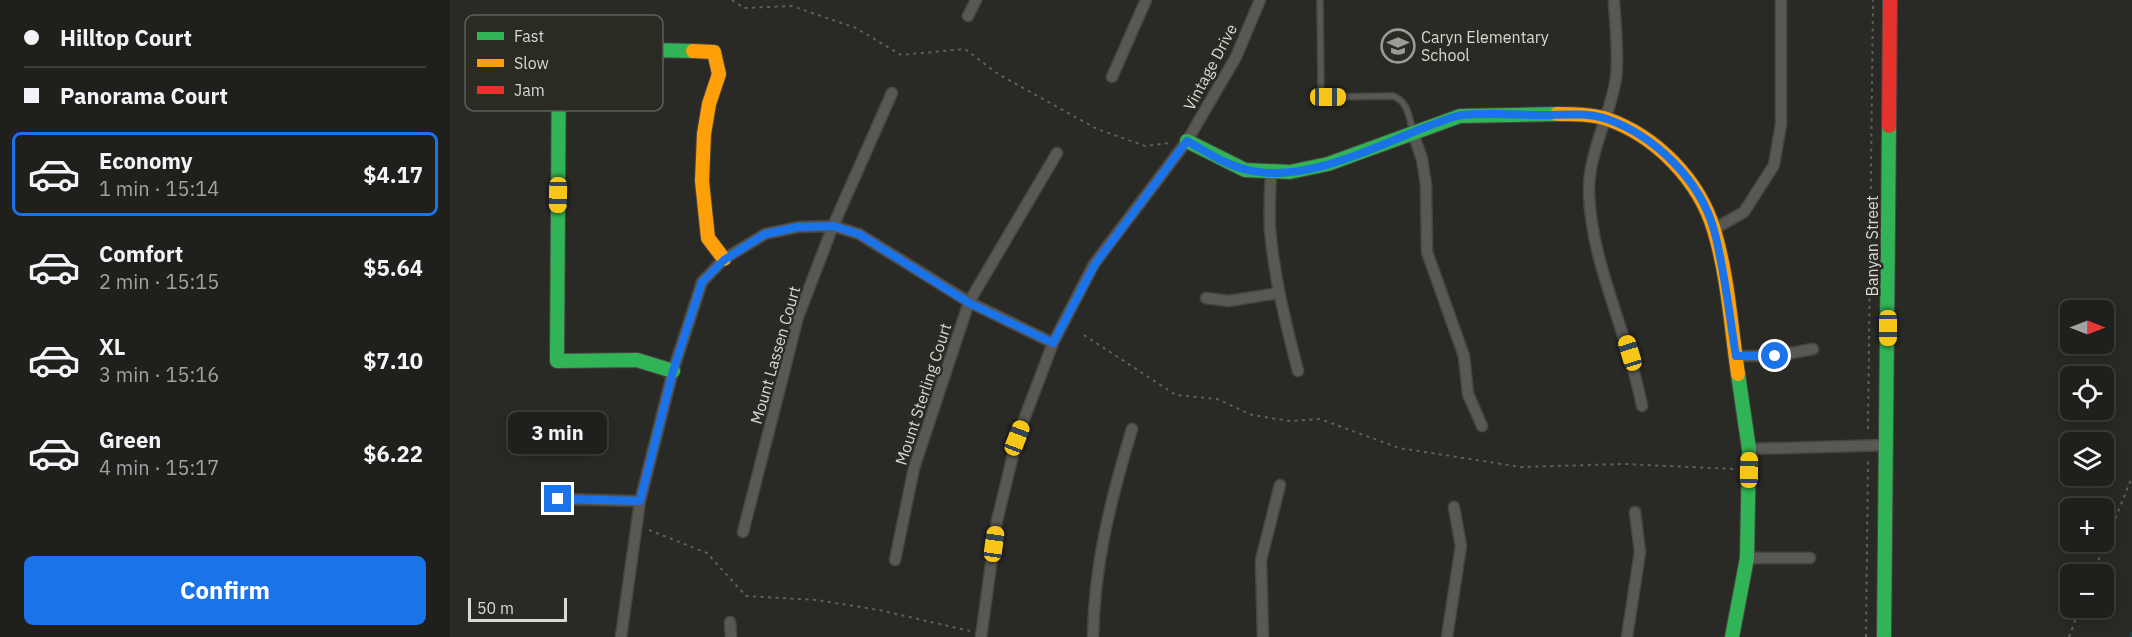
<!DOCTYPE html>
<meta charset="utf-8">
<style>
body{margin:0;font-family:"IBM Plex Sans",sans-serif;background:#2c2c29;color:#f1f3f6;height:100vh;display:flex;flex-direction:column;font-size:22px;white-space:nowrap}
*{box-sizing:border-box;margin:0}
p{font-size:20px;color:#a1a2a3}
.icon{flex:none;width:33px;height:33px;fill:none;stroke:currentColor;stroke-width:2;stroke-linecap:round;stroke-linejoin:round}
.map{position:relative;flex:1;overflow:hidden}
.drawer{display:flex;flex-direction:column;background:#1f1f1c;width:450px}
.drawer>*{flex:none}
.banner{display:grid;align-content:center;height:132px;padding:0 24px;background:#1f1f1c}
.needle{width:39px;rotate:90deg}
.tools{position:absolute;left:1610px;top:300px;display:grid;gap:12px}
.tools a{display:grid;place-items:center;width:54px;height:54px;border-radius:9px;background:#1f1f1c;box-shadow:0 3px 15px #0003,0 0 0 2px #3c3d3b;font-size:30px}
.scale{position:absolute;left:18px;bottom:15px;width:99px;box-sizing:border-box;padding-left:6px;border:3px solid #d9d8d4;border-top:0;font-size:16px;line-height:21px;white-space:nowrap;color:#d9d8d4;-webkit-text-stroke:4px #2b2a23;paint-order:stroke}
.end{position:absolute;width:27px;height:27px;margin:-14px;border:8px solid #1a73e8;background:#fff;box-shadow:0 0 0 3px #fff}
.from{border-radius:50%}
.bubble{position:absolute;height:42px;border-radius:9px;background:#1f1f1c;box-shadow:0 3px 15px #0003,0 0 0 2px #3c3d3b;font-size:20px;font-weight:700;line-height:42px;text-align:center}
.car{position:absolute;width:18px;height:36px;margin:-18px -9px;border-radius:8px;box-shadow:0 0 4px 2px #0007;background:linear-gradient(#f5c518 24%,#345 0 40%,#f5c518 0 76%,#345 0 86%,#f5c518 0)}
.banner b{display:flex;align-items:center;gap:21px;height:57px;font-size:22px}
.banner b+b{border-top:2px solid #3c3d3b}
.banner i{width:15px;height:15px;background:#f1f3f6}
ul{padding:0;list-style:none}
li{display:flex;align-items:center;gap:18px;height:84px;margin:0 12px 9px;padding:0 12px;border:3px solid transparent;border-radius:9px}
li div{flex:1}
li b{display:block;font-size:22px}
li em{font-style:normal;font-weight:700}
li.current{border-color:#1a73e8}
li>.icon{width:54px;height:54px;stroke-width:1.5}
.button{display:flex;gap:12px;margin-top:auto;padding:12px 24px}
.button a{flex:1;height:69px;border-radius:9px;background:#1a73e8;color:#fff;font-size:24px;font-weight:700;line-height:69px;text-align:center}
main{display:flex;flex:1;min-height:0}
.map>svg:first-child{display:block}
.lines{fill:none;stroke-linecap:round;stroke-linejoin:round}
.stream{stroke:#0f4648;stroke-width:4}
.lane-casing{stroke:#464542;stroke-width:8}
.street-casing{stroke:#464542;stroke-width:13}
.fast-casing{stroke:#464542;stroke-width:16}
.slow-casing{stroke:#464542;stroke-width:16}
.jam-casing{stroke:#464542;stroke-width:16}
.path{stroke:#5f5f5c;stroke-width:2;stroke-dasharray:3 4.5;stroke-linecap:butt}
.lane{stroke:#595855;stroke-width:5}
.street{stroke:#595855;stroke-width:10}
.fast{stroke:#30b455;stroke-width:14}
.slow{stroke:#ff9f0a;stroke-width:14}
.jam{stroke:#e5322d;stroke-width:14}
.route{stroke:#1a73e8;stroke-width:8}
.labels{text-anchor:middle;stroke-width:5;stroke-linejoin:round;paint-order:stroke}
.poi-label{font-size:16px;fill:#d9d8d4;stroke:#2b2a23;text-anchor:start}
.street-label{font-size:16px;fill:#d9d8d4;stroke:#2b2a23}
.key{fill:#2b2a23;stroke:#5f5e58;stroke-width:1.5}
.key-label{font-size:16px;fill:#d9d8d4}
</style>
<main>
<section class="drawer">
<div class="banner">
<b><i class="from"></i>Hilltop Court</b>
<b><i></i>Panorama Court</b>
</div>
<ul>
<li class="current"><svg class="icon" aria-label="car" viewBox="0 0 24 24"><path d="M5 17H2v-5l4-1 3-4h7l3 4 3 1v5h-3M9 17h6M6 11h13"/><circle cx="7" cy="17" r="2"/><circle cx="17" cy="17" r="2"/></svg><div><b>Economy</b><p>1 min · 15:14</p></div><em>$4.17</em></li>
<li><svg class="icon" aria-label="car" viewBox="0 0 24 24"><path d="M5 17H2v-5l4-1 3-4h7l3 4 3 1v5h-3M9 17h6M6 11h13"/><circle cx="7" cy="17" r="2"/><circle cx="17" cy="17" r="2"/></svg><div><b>Comfort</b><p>2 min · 15:15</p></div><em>$5.64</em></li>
<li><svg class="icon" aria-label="car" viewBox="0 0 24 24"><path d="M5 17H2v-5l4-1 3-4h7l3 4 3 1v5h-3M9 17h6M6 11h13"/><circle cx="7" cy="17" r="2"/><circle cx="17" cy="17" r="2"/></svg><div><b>XL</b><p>3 min · 15:16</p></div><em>$7.10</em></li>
<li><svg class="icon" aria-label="car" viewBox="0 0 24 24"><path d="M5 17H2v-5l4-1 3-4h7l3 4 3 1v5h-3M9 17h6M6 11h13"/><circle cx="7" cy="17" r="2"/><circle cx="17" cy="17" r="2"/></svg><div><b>Green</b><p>4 min · 15:17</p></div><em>$6.22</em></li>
</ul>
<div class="button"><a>Confirm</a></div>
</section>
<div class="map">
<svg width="1682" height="637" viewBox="0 0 1682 637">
<rect width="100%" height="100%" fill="#292925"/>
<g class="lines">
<!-- stream -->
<path class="stream" d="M 1681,637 L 1682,634"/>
<defs>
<path id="lane" d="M 870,0 L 871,89 L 873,94 L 878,97 L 943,96 C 958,101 959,118 963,131"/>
<g id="street">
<path d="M 1164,0 C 1165,25 1169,53 1166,78 C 1160,117 1138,153 1139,193 C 1141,264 1179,335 1192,406"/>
<path d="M 518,16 L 526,0"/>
<path d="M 662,77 L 696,0"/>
<path d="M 963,133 L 972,159 L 976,185 L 977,252 L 1014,356 L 1018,394 L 1032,426"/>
<path d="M 821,173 C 820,191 819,210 820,229 C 824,278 836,324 848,371"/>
<path d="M 1264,229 L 1294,212 L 1324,165 L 1331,124 L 1331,0"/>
<path d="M 756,298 L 779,301 L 828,293"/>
<path d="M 1286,356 L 1325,356 L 1363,349"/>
<path d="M 1299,449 L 1437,445"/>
<path d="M 108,499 L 190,501"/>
<path d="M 293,532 L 348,317 L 383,226 L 442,93"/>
<path d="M 1297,558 L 1360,558"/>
<path d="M 445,560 L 464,468 L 519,302 L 607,153"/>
<path d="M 280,622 L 281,637"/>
<path d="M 171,637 L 190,501 L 223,371 L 252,282 L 274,259 L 315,234 L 348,227 L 383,226 L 409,234 L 519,302 L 603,343"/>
<path d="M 531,637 L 547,521 L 567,438 L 603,343 L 644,264 L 737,141 L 786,57 L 810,0"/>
<path d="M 643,637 C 644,565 661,498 682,429"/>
<path d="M 813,637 L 811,560 L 830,485"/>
<path d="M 997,637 L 1011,546 L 1004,507"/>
<path d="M 1177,637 L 1190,552 L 1185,512"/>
</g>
<g id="fast">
<path d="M 737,141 L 795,170 L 840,172 L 878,164 L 1010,116 L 1107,114"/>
<path d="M 223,371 L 187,360 L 107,361 L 109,52 L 120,48 L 243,51"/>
<path d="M 1282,637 L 1297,558 L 1299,449 L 1288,374"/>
<path d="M 1434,637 L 1439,126"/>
</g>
<g id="slow">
<path d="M 243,51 L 264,52 L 269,74 L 259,104 L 254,134 L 252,181 L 258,238 L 274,259"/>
<path d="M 1107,114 C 1123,114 1141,114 1157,119 C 1206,136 1249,180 1264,230 C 1278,276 1281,327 1288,374"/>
</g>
<path id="jam" d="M 1439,126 L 1440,0"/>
</defs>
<!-- lane casing -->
<use href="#lane" class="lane-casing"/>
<!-- street casing -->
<use href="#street" class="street-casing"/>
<!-- fast casing -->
<use href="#fast" class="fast-casing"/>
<!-- slow casing -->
<use href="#slow" class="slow-casing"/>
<!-- jam casing -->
<use href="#jam" class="jam-casing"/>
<!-- path -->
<g class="path">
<path d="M 282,0 L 294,8 L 342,6 L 406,28 L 451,55 L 515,49 L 548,74 L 647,129 L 695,146 L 719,143"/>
<path d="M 634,335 L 726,395 L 767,399 L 802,415 L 840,421 L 870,419 L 949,448 L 1071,467 L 1174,464 L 1284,469"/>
<path d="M 1418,429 L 1423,0"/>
<path d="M 199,530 L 257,553 L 296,596 L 367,600 L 429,610 L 520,631"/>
<path d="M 1643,574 L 1682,477"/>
<path d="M 1416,637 L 1418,460"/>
<path d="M 1619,637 L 1630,608"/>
</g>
<!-- lane -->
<use href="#lane" class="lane"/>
<!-- street -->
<use href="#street" class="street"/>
<!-- fast -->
<use href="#fast" class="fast"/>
<!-- slow -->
<use href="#slow" class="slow"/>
<!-- jam -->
<use href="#jam" class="jam"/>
</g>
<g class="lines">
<!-- route -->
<path class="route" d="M 108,499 L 190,501 L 223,371 L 252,282 L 274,260 L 315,234 L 348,227 L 383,226 L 409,234 L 519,303 L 603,343 L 645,264 L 737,141 C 755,151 774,164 794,169 C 862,188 943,135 1007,116 C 1024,112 1070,115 1089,115 C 1111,115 1136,112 1157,119 C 1205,136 1250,180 1264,230 C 1275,271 1279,314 1286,356 L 1325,356"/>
</g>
<!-- icons -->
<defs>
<symbol id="school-ring" viewBox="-11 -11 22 22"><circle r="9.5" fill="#2b2a23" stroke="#9b9b97" stroke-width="1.5"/><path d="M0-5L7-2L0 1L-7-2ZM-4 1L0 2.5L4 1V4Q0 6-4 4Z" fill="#9b9b97"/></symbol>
</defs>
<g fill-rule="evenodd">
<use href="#school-ring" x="929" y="27" width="38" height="38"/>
</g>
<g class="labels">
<!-- poi labels -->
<g class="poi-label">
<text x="971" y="43">Caryn Elementary<tspan x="971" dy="18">School</tspan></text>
</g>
<!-- street labels -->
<g class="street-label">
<text transform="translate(760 67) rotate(-62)" y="6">Vintage Drive</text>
<text transform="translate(1422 246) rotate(-90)" y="6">Banyan Street</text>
<text transform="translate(325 355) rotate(-74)" y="6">Mount Lassen Court</text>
<text transform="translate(473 394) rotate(-72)" y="6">Mount Sterling Court</text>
</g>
</g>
<!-- legend -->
<rect x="15" y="15" width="198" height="96" rx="9" class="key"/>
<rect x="27" y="32" width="27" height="8" fill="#30b455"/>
<rect x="27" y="59" width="27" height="8" fill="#ff9f0a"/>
<rect x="27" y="86" width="27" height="8" fill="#e5322d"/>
<g class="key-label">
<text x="64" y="42">Fast</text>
<text x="64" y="69">Slow</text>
<text x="64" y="96">Jam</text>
</g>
</svg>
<div class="tools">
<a><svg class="needle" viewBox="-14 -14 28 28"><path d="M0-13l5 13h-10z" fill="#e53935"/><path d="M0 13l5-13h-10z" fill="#a1a2a3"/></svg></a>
<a><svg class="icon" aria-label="locate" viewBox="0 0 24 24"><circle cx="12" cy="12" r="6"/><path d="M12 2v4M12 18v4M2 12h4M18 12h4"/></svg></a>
<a><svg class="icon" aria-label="layers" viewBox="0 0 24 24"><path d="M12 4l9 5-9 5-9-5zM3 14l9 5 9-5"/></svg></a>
<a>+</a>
<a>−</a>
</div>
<div class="scale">50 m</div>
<i class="end from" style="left:1325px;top:356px"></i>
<i class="end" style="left:108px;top:499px"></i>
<div class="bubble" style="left:58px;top:412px;width:99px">3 min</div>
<i class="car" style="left:878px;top:97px;rotate:90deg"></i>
<i class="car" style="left:108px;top:195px;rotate:181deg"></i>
<i class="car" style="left:1438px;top:328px;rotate:180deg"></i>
<i class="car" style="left:1180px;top:353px;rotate:343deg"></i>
<i class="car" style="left:567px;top:438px;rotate:21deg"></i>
<i class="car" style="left:1299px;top:470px;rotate:1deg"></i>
<i class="car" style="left:544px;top:544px;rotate:8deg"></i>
</div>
</main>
